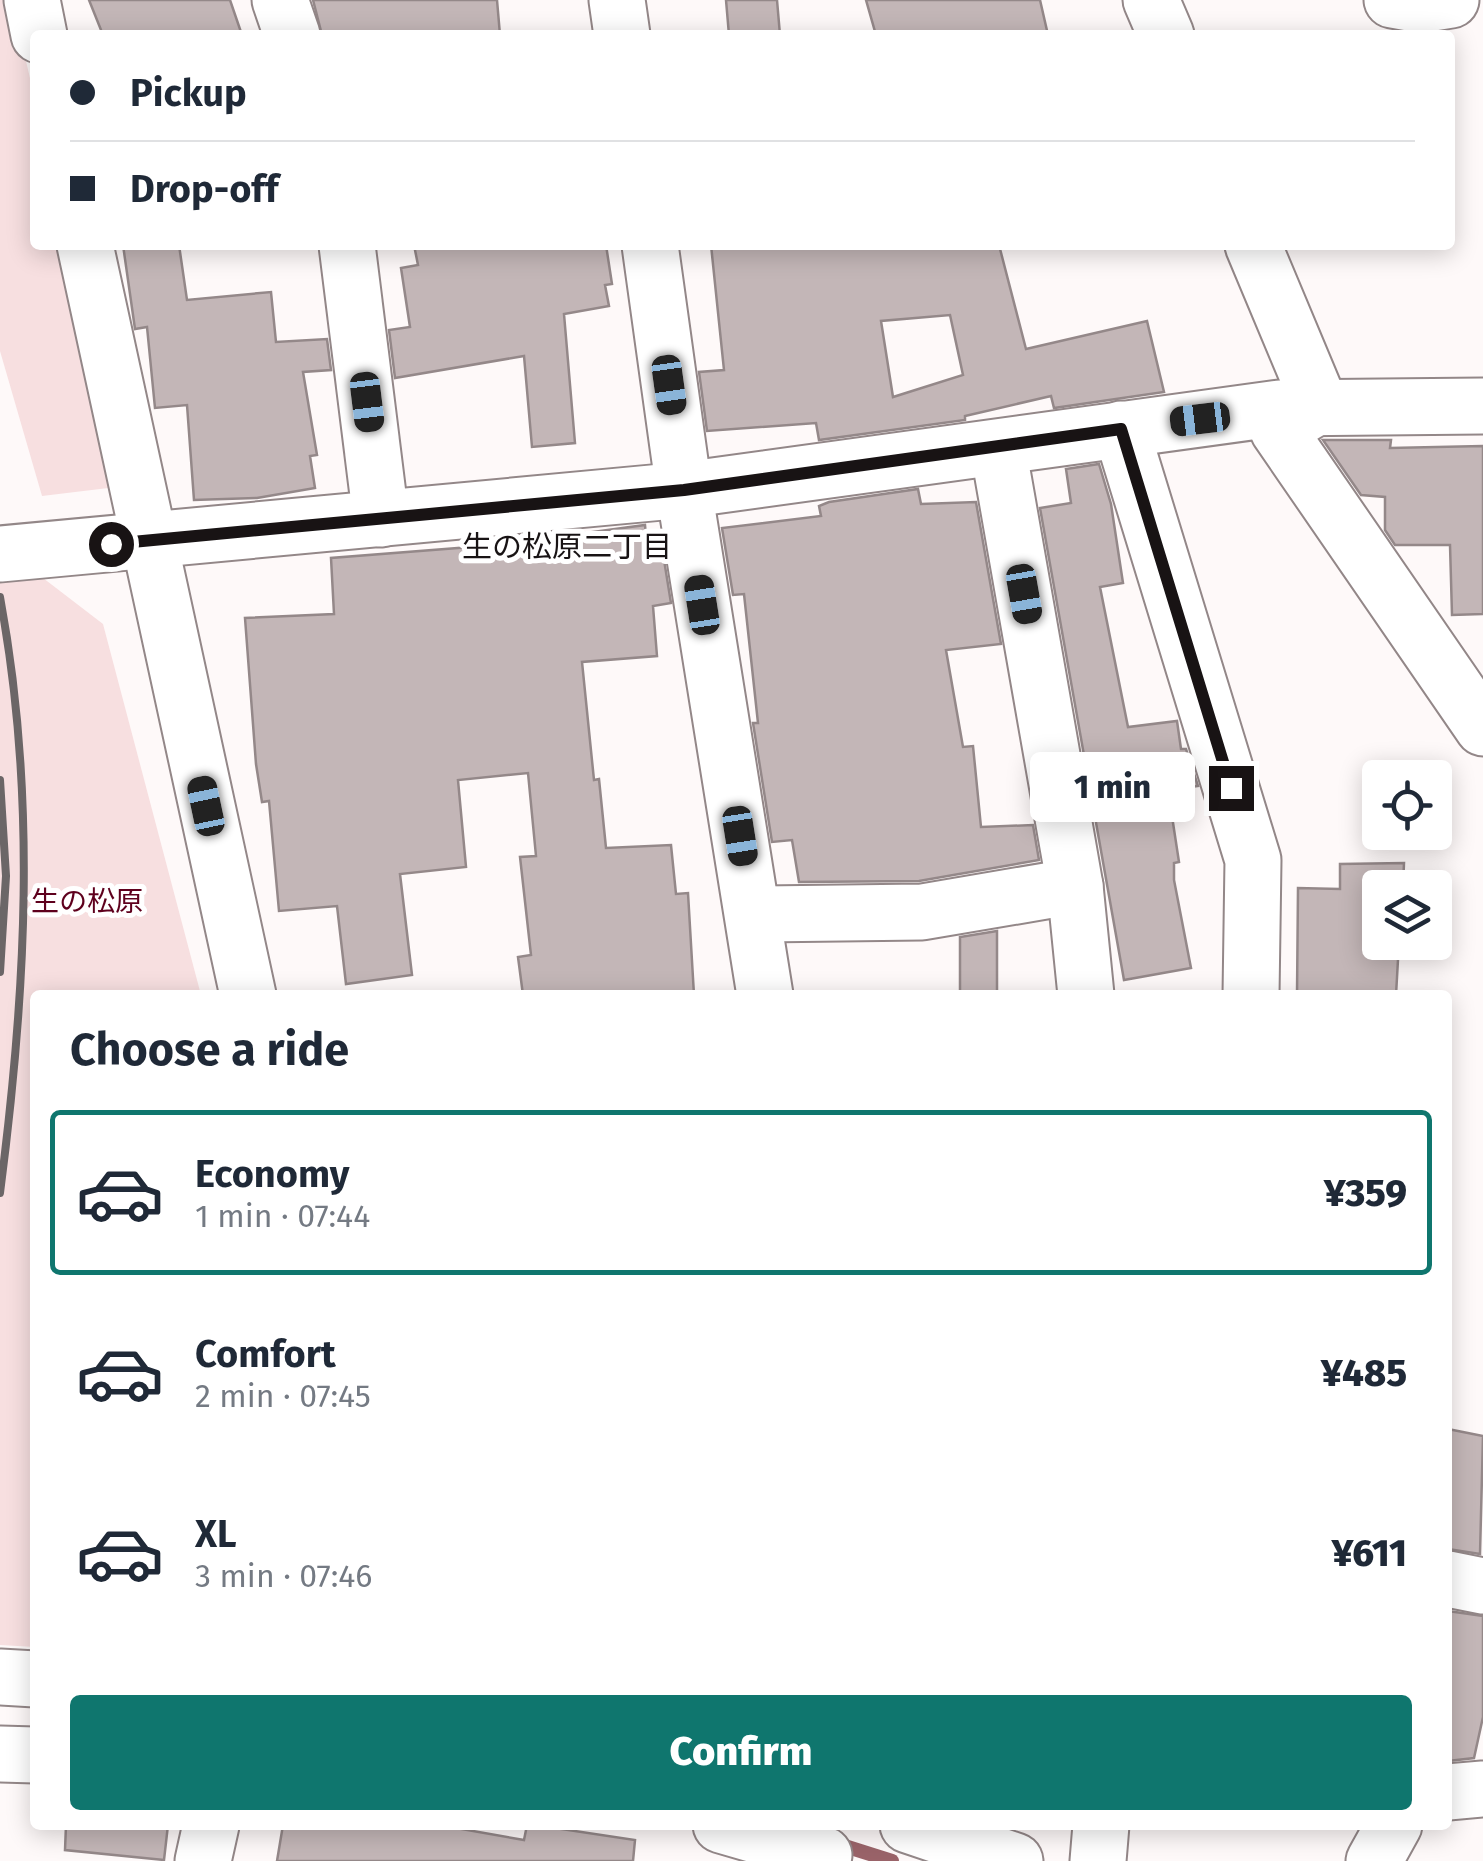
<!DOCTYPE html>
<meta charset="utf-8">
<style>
body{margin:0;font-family:"Fira Sans","Noto Sans JP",sans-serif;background:#f2f2f3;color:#1f2937;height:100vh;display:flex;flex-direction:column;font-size:38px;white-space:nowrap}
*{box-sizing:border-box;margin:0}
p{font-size:32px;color:#747a83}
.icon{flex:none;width:55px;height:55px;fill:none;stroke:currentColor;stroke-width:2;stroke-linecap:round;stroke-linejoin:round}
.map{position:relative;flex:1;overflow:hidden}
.side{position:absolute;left:30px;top:990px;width:1422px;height:840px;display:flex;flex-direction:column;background:#fff;border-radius:10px;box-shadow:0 5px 25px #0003}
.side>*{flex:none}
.guide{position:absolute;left:30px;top:30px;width:1425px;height:220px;border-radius:10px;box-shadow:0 5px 25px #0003;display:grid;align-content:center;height:220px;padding:0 40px;background:#fff}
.buttons{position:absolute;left:1362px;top:760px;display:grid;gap:20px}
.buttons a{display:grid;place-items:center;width:90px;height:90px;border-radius:10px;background:#fff;box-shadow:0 5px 25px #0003;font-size:50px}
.end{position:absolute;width:45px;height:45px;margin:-22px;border:12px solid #181314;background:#fff;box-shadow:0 0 0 5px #fff}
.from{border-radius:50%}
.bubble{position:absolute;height:70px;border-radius:10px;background:#fff;box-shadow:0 5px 25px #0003;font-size:32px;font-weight:800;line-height:70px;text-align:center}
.car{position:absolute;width:30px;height:60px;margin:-30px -15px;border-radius:12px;box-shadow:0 0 8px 2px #0007;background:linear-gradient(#222 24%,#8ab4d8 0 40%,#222 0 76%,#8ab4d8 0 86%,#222 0)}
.guide b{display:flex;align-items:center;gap:35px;height:95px;font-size:38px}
.guide b+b{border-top:2px solid #e0e1e3}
.guide i{width:25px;height:25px;background:#1f2937}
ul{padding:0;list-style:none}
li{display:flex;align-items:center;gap:30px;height:165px;margin:0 20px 15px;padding:0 20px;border:5px solid transparent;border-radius:10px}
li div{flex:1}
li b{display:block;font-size:38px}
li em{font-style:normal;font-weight:800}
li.current{border-color:#0f766e}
li>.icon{width:90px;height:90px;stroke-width:1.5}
h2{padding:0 40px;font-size:45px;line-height:120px}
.action{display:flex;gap:20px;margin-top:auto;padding:20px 40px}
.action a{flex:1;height:115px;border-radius:10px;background:#0f766e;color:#fff;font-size:40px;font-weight:800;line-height:115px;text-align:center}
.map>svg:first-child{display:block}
.green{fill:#f7dfe0}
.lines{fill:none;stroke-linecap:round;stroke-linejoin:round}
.stream{stroke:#9a6369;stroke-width:14}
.building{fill:#c3b6b7;stroke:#948889;stroke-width:2.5;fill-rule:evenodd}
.minor-casing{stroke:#938788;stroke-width:59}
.minor{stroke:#fff;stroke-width:55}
.rail{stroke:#6b6667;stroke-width:8}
.route{stroke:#181314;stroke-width:12}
.labels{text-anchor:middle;stroke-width:10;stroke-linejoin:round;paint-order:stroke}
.park-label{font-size:28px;fill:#5e001d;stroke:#fff}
.neighbourhood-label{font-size:30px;fill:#181314;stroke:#fff}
</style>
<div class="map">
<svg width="1483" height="1861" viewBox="0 0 1483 1861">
<rect width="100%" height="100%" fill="#fef9f9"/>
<!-- green -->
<g class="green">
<path d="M 0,0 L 12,0 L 35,100 L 35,245 L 69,245 L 125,486 L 42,496 L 0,351 Z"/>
<path d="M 0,545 L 103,624 L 201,995 L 35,995 L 35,1647 L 0,1645 Z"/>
</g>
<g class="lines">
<!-- stream -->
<path class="stream" d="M 835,1843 L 892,1861"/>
</g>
<!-- building -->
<g class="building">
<path d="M 89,0 L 230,0 L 242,35 L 103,35 Z"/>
<path d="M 313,0 L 497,0 L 500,35 L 322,35 Z"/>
<path d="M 726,0 L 777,0 L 780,35 L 729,35 Z"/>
<path d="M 866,0 L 1040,0 L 1048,35 L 876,35 Z"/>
<path d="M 123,245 L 179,245 L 187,300 L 271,292 L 276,342 L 327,339 L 331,370 L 303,372 L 317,455 L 310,456 L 315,488 L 257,498 L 194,500 L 187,405 L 155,408 L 147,327 L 135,329 Z"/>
<path d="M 414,245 L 606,245 L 612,284 L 605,285 L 609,306 L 564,314 L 575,443 L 532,447 L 524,356 L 395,378 L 389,330 L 410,327 L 401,268 L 418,265 Z"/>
<path d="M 711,245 L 999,245 L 1026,349 L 1147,321 L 1164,392 L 1054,408 L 1051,396 L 965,416 L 965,420 L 819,440 L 816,423 L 707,431 L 699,372 L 724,370 ZM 950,315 L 963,375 L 893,397 L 881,321 Z"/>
<path d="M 1323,440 L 1391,440 L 1390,448 L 1483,446 L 1483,614 L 1452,615 L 1450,545 L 1395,545 L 1385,530 L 1385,497 L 1361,495 Z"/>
<path d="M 1099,464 L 1111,504 L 1123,583 L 1100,587 L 1128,727 L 1177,721 L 1181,749 L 1186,749 L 1198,786 L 1168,790 L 1179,862 L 1174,863 L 1174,880 L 1191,968 L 1124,980 L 1040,508 L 1071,503 L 1066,469 Z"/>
<path d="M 918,489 L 921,504 L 976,502 L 1001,644 L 946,650 L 963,747 L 973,746 L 981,827 L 1033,825 L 1039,860 L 919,881 L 799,882 L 792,840 L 772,842 L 753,723 L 758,723 L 744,594 L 733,595 L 722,528 L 821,516 L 819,506 L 829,502 Z"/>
<path d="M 645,525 L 646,536 L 660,535 L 671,603 L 653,606 L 657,656 L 582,662 L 594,780 L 599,779 L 606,848 L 671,845 L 676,894 L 688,893 L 694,995 L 523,995 L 518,957 L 531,955 L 520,857 L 536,856 L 528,773 L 458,780 L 466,867 L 400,874 L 412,975 L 346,984 L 337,906 L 279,911 L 269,801 L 262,802 L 256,764 L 245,618 L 334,614 L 331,558 L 496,545 Z"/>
<path d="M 1404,863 L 1403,888 L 1380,888 L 1380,942 L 1399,942 L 1396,995 L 1297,995 L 1298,888 L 1340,889 L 1340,864 Z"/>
<path d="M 997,931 L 997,995 L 960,995 L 960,937 Z"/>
<path d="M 1448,1429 L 1483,1436 L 1480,1554 L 1448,1549 Z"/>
<path d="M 1448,1611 L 1483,1616 L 1483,1717 L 1474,1758 L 1448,1761 Z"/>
<path d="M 66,1825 L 168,1825 L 164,1860 L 65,1850 Z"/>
<path d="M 283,1825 L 439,1825 L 524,1840 L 527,1825 L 535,1825 L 635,1840 L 633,1861 L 277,1861 Z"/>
</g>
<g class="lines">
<defs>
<g id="minor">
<path d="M 32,0 L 39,35"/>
<path d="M 280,0 L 292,35"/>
<path d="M 617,0 L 622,35"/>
<path d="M 1151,0 L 1166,35"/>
<path d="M 1392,0 L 1420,5 L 1451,0"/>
<path d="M 85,245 L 248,995"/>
<path d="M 347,245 L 381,519"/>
<path d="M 650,245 L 684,490 L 765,995"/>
<path d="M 1253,245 L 1320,405 L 1278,430 L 1483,728"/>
<path d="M 1121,429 L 1253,860 L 1251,995"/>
<path d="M 998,448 L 1075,886 L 1086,995"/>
<path d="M 0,554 L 684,490 L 1280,408 L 1483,406"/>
<path d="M 753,914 L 922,912 L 1075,886"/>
<path d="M 1448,1579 L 1483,1586"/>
<path d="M 0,1677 L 35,1679"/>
<path d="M 0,1754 L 35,1755"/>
<path d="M 1448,1792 L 1483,1789"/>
<path d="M 721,1825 L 824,1855"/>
<path d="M 908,1825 L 1015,1861"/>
<path d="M 203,1861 L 211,1825"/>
<path d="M 1098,1861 L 1101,1825"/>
<path d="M 1374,1861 L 1394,1825"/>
</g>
</defs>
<!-- minor casing -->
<use href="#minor" class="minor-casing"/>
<!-- minor -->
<use href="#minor" class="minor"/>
<!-- rail -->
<g class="rail">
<path d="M 0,597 C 37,796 26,993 0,1193"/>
<path d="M 0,780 L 6,876 L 0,972"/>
</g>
</g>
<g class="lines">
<!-- route -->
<path class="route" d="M 111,544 L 684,490 L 1121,429 L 1231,788"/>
</g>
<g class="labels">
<!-- park labels -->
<g class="park-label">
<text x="87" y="911">生の松原</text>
</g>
<!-- neighbourhood labels -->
<g class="neighbourhood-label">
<text x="567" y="557">生の松原二丁目</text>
</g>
</g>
</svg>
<div class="buttons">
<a><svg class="icon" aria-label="locate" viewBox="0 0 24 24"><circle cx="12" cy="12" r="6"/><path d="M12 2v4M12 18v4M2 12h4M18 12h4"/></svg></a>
<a><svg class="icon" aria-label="layers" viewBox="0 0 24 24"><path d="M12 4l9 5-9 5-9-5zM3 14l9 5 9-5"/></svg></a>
</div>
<i class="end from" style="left:111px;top:544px"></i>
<i class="end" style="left:1231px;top:788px"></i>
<div class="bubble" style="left:1030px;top:752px;width:165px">1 min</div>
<i class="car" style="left:669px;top:385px;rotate:172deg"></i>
<i class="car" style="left:367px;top:402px;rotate:173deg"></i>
<i class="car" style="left:1200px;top:419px;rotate:263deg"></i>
<i class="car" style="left:1024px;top:594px;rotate:170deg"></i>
<i class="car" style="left:702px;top:605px;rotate:351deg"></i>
<i class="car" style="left:206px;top:806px;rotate:348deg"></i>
<i class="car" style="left:740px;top:836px;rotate:171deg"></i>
<div class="guide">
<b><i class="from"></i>Pickup</b>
<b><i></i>Drop-off</b>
</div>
<section class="side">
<h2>Choose a ride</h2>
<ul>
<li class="current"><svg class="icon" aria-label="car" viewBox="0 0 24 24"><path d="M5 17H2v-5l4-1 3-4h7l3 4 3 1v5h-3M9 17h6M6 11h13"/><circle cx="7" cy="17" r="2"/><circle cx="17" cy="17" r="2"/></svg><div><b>Economy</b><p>1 min · 07:44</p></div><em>¥359</em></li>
<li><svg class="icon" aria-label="car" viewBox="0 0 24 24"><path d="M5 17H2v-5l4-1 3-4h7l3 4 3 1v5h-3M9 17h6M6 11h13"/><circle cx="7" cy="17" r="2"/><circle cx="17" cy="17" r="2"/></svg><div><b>Comfort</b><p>2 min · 07:45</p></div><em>¥485</em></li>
<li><svg class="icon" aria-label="car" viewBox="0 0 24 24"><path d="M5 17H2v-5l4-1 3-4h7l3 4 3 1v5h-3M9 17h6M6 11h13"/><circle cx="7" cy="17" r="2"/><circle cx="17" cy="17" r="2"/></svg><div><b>XL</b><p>3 min · 07:46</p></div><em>¥611</em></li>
</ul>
<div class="action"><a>Confirm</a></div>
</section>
</div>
